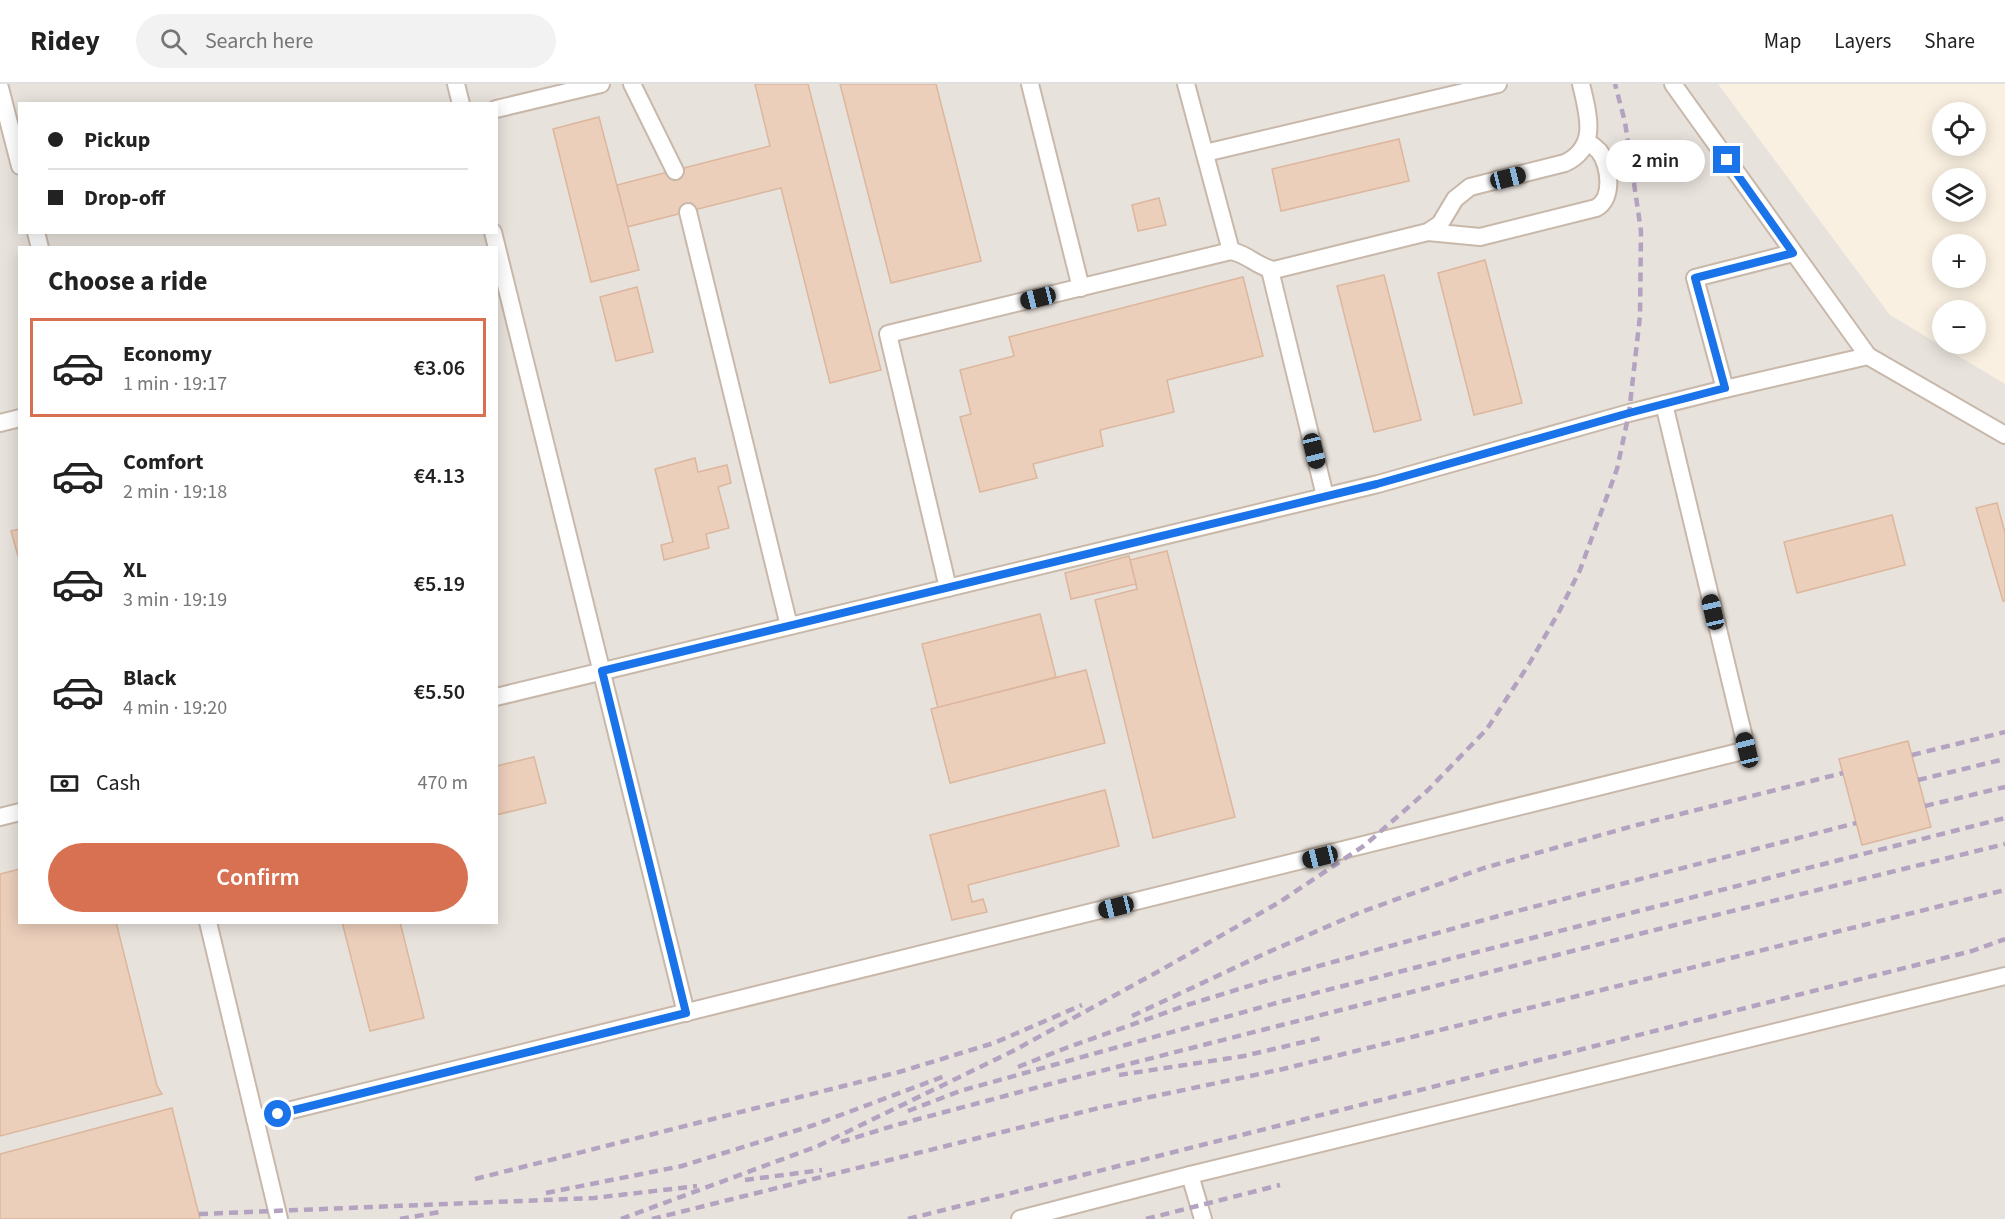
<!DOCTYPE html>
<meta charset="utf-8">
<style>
body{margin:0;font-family:"Source Sans 3",sans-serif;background:#f2f2f2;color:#222;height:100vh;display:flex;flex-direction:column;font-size:22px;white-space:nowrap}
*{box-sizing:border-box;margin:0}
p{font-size:20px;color:#767676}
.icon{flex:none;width:33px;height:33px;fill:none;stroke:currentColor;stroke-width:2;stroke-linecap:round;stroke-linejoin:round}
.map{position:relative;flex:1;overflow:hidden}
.panel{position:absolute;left:18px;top:162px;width:480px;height:678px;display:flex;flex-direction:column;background:#fff;border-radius:0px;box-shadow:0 3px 15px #0003}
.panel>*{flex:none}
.hud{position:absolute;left:18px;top:18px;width:480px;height:132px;border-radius:0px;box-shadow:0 3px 15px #0003;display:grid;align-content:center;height:132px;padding:0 30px;background:#fff}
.controls{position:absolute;left:1932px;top:18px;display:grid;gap:12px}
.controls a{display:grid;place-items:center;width:54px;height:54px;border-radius:50%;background:#fff;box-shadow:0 3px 15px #0003;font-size:30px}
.end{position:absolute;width:27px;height:27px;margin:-14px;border:8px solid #1a73e8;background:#fff;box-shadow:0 0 0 3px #fff}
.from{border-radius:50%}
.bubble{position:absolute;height:42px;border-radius:21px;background:#fff;box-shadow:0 3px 15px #0003;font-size:20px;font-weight:600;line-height:42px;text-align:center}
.car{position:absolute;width:18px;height:36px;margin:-18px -9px;border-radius:8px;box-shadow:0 0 4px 2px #0007;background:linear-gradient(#222 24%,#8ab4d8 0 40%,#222 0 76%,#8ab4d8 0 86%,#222 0)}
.hud b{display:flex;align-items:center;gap:21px;height:57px;font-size:22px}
.hud b+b{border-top:2px solid #e0e0e0}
.hud i{width:15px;height:15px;background:#222}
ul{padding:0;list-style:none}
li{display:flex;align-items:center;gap:18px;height:99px;margin:0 12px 9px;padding:0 18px;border:3px solid transparent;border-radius:0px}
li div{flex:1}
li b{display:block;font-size:22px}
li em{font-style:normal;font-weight:600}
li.active{border-color:#d87151}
li>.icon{width:54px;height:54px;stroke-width:1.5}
h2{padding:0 30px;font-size:27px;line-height:72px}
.pay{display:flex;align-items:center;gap:15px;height:66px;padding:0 30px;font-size:22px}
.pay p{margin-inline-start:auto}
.action{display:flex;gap:12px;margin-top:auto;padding:12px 30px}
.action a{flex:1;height:69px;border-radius:36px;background:#d87151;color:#fff;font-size:24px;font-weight:600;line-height:69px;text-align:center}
header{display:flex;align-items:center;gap:36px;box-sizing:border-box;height:84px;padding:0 30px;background:#fff;border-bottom:2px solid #e0e0e0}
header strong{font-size:28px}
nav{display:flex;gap:33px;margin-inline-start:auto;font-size:21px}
.search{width:420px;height:54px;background:#f2f2f2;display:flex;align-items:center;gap:15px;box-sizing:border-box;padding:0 21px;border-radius:33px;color:#767676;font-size:22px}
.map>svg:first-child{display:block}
.industrial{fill:#e8e2dc;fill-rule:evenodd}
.building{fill:#eccfbb;stroke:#dcb69d;stroke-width:1.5}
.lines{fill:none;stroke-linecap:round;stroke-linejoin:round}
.service-casing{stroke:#c8b8aa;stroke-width:20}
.service{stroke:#fff;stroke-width:16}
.rail{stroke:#b3a2c0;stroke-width:4.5;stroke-dasharray:9 6;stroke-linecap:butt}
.route{stroke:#1a73e8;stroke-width:8}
</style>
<header>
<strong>Ridey</strong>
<div class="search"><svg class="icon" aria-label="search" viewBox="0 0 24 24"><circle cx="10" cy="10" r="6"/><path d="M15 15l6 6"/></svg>Search here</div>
<nav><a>Map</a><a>Layers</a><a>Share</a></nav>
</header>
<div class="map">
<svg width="2005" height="1135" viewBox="0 0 2005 1135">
<rect width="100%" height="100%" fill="#f9f0e1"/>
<!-- industrial -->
<path class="industrial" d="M 0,0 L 1718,0 L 1890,231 L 2005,300 L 2005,1135 L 0,1135 ZM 20,20 L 496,20 L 496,148 L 20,148 ZM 20,164 L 496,164 L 496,838 L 20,838 Z"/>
<!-- building -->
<g class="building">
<path d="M 755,0 L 808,0 L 881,286 L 830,299 L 781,104 L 627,143 L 617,101 L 770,62 Z"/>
<path d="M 840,0 L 936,0 L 981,177 L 891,199 Z"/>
<path d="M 599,33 L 639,186 L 591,198 L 553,45 Z"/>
<path d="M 1399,55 L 1409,97 L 1281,127 L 1272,85 Z"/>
<path d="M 1159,114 L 1166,141 L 1138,147 L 1132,121 Z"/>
<path d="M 1485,176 L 1522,319 L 1474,331 L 1438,189 Z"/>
<path d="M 1384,191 L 1421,336 L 1374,348 L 1337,202 Z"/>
<path d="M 1243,193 L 1263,272 L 1167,296 L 1174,328 L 1100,346 L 1103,362 L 1033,380 L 1037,394 L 980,408 L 960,333 L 971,330 L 960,286 L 1014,272 L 1009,253 Z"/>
<path d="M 637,203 L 653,268 L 616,277 L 600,213 Z"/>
<path d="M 695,374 L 698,388 L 727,381 L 731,399 L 718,403 L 729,444 L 706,450 L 709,464 L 664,476 L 661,461 L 673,458 L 655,385 Z"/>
<path d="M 1997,419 L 2005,449 L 2005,517 L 2003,517 L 1976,424 Z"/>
<path d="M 1892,431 L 1905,481 L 1797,509 L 1784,458 Z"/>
<path d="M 20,445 L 20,479 L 11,447 Z"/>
<path d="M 1167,467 L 1235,733 L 1153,754 L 1095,516 L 1137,505 L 1130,476 Z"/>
<path d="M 1129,472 L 1136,500 L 1071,515 L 1065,489 Z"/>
<path d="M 1040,530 L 1056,593 L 938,624 L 922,560 Z"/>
<path d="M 1086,586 L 1105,659 L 950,699 L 931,625 Z"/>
<path d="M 1908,657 L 1931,743 L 1862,761 L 1839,675 Z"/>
<path d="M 534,673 L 546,719 L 496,731 L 496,682 Z"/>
<path d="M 1105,706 L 1119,762 L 968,801 L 972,818 L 983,815 L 987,828 L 952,836 L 930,751 Z"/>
<path d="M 20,785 L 20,838 L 116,838 L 157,1002 L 162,1010 L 0,1052 L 0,790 Z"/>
<path d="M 342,838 L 400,838 L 424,934 L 370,947 Z"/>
<path d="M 172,1024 L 200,1135 L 0,1135 L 0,1070 Z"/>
</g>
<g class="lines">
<defs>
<g id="service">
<path d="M 456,0 L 461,20"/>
<path d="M 632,0 L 675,87"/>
<path d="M 1030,0 L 1081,204"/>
<path d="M 1186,0 L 1231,167"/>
<path d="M 1673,0 L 1868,272"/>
<path d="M 0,4 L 20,82"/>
<path d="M 496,25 L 601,0"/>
<path d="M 1205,69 L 1498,0"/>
<path d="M 688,128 L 789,542"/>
<path d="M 36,148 L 40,164"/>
<path d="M 493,148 L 686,929"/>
<path d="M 1428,148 L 1480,153 L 1596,124 C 1614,115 1610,81 1599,67 C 1595,63 1591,60 1587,58"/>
<path d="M 1270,186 L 1325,412"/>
<path d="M 1725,305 L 1695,194 L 1793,169"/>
<path d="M 0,339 L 20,334"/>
<path d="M 948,504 L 888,250 L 1231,167 C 1248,170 1257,183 1274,186 L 1428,148 L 1440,140 L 1455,115 L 1470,103 L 1565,79 C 1599,63 1588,30 1581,0"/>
<path d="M 496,613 L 1378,400 L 1629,329 L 1725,305 L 1868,272 L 2005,351"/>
<path d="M 0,733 L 20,728"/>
<path d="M 208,838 L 279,1135"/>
<path d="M 255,1035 L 1747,666 L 1664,320"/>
<path d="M 1190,1091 L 1203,1135"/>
<path d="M 1020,1135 L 1190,1091 L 2005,892"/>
</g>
</defs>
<!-- service casing -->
<use href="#service" class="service-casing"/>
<!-- service -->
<use href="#service" class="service"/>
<!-- rail -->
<g class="rail">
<path d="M 1912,671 L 2005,648"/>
<path d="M 1918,696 L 2005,675"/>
<path d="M 1925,722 L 2005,703"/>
<path d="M 1132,932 L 1264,870 L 1361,828 L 1484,784 L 1633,742 L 1843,689"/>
<path d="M 1018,983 L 1066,964 L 1187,921 L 1272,895 L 1502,831 L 1856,739"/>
<path d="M 1119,991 L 1244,972 L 1325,953"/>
<path d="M 908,1027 L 960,1007 L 1280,918 L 2005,734"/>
<path d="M 841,1058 L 896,1041 L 1050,1000 L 1659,845 L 2005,760"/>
<path d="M 475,1095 L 899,988 L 994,959 L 1082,921"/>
<path d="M 745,1096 L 822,1086"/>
<path d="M 546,1109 L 682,1082 L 814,1041 L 945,992"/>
<path d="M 199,1130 L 594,1114 L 697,1102"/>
<path d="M 400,1135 L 440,1128"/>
<path d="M 621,1135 L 818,1062 L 1013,967 L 1161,886 L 1278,819 L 1365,761 L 1428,706 L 1487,645 L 1529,580 L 1560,526 L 1580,486 L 1617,385 L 1629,329 L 1640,232 L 1641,147 L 1625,38 L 1615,0"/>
<path d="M 652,1135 L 1103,1023 L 1283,985 L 2005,806"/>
<path d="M 908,1135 L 1972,867 L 2005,855"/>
<path d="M 1146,1135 L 1280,1101"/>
</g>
</g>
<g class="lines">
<!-- route -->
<path class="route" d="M 278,1030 L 686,929 L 602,587 L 1377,400 L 1629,329 L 1725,304 L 1695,194 L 1793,169 L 1727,76"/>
</g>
</svg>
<div class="controls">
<a><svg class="icon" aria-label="locate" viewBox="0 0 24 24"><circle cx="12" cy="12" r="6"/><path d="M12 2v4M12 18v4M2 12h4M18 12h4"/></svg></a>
<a><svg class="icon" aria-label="layers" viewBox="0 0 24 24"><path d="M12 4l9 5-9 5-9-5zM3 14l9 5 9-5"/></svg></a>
<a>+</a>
<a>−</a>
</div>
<i class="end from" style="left:278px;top:1030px"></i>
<i class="end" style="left:1727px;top:76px"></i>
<div class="bubble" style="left:1606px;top:56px;width:99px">2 min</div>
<i class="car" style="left:1508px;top:94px;rotate:76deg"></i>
<i class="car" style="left:1038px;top:214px;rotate:256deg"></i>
<i class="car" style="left:1314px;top:367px;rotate:166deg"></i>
<i class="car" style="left:1713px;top:528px;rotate:347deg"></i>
<i class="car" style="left:1747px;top:666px;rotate:346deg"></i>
<i class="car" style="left:1320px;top:773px;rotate:256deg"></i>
<i class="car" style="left:1116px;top:823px;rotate:256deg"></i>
<div class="hud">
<b><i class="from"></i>Pickup</b>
<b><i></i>Drop-off</b>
</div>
<section class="panel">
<h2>Choose a ride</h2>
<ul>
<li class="active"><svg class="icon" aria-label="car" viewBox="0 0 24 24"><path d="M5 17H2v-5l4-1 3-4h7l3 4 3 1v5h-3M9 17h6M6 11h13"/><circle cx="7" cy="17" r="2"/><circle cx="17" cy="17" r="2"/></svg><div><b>Economy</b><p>1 min · 19:17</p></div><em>€3.06</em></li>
<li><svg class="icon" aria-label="car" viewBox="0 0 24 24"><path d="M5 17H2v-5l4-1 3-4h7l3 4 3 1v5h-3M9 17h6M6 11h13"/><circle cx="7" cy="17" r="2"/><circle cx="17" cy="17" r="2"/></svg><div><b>Comfort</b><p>2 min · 19:18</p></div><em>€4.13</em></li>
<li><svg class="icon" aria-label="car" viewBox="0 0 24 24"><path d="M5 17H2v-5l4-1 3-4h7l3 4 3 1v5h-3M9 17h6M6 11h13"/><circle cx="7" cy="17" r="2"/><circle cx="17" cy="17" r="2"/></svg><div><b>XL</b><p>3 min · 19:19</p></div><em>€5.19</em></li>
<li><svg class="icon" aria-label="car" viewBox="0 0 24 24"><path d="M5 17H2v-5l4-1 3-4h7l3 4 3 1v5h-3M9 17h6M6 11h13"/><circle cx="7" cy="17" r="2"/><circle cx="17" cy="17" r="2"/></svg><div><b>Black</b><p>4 min · 19:20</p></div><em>€5.50</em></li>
</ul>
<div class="pay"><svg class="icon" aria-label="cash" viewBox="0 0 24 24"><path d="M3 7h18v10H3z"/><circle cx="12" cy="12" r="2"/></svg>Cash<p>470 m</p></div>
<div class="action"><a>Confirm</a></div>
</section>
</div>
